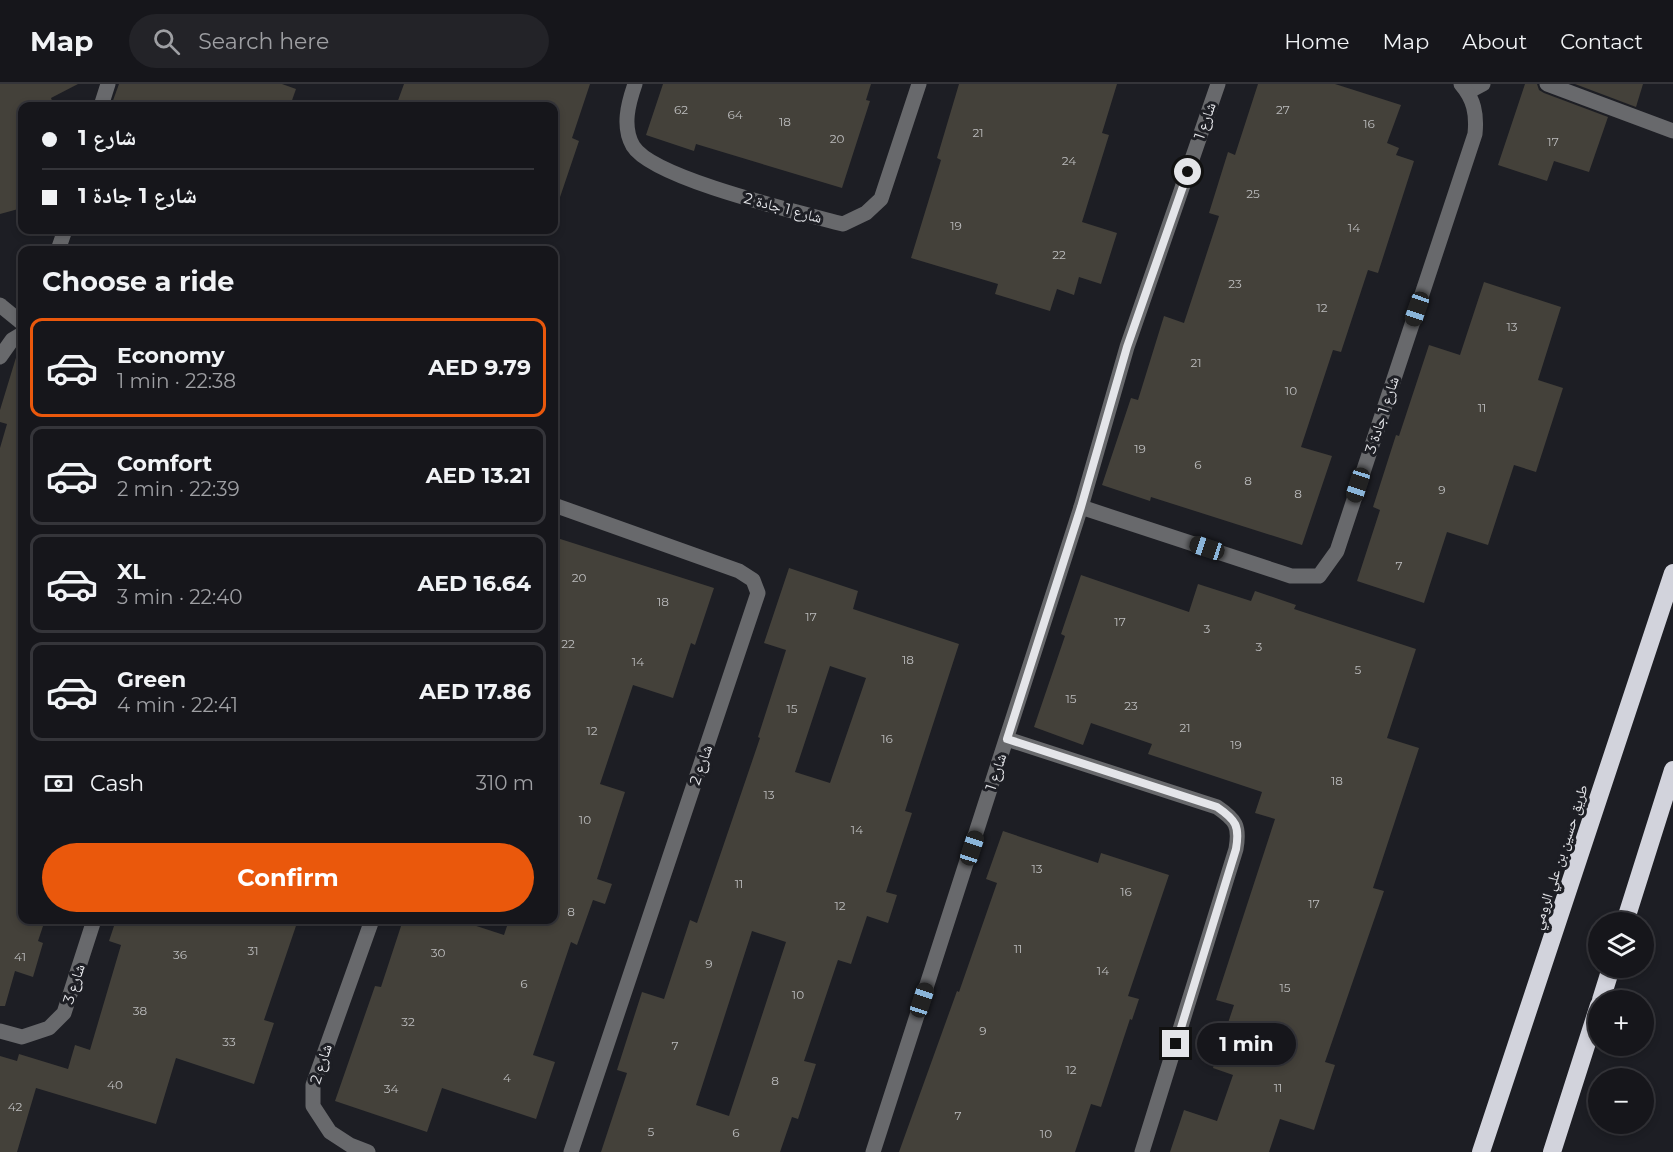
<!DOCTYPE html>
<meta charset="utf-8">
<style>
body{margin:0;font-family:Montserrat,"Noto Naskh Arabic",sans-serif;background:#232328;color:#f1f3f6;height:100vh;display:flex;flex-direction:column;font-size:22px;white-space:nowrap}
*{box-sizing:border-box;margin:0}
p{font-size:20px;color:#9e9fa3}
.icon{flex:none;width:33px;height:33px;fill:none;stroke:currentColor;stroke-width:2;stroke-linecap:round;stroke-linejoin:round}
.map{position:relative;flex:1;overflow:hidden}
.details{position:absolute;left:18px;top:162px;width:540px;height:678px;display:flex;flex-direction:column;background:#16161b;border-radius:12px;box-shadow:0 3px 9px #0003,0 0 0 2px #35353a}
.details>*{flex:none}
.guide{position:absolute;left:18px;top:18px;width:540px;height:132px;border-radius:12px;box-shadow:0 3px 9px #0003,0 0 0 2px #35353a;display:grid;align-content:center;height:132px;padding:0 24px;background:#16161b}
.controls{position:absolute;left:1588px;top:828px;display:grid;gap:12px}
.controls a{display:grid;place-items:center;width:66px;height:66px;border-radius:50%;background:#16161b;box-shadow:0 3px 9px #0003,0 0 0 2px #35353a;font-size:30px}
.end{position:absolute;width:27px;height:27px;margin:-14px;border:8px solid #e4e5e9;background:#111;box-shadow:0 0 0 3px #111}
.from{border-radius:50%}
.bubble{position:absolute;height:42px;border-radius:21px;background:#16161b;box-shadow:0 3px 9px #0003,0 0 0 2px #35353a;font-size:20px;font-weight:700;line-height:42px;text-align:center}
.car{position:absolute;width:18px;height:36px;margin:-18px -9px;border-radius:8px;box-shadow:0 0 4px 2px #0007;background:linear-gradient(#222 24%,#8ab4d8 0 40%,#222 0 76%,#8ab4d8 0 86%,#222 0)}
.guide b{display:flex;align-items:center;gap:21px;height:57px;font-size:22px}
.guide b+b{border-top:2px solid #35353a}
.guide i{width:15px;height:15px;background:#f1f3f6}
ul{padding:0;list-style:none}
li{display:flex;align-items:center;gap:18px;height:99px;margin:0 12px 9px;padding:0 12px;border:3px solid #35353a;border-radius:12px}
li div{flex:1}
li b{display:block;font-size:22px}
li em{font-style:normal;font-weight:700}
li.active{border-color:#ea580c}
li>.icon{width:54px;height:54px;stroke-width:1.5}
h2{padding:0 24px;font-size:27px;line-height:72px}
.pay{display:flex;align-items:center;gap:15px;height:66px;padding:0 24px;font-size:22px}
.pay p{margin-inline-start:auto}
.button{display:flex;gap:12px;margin-top:auto;padding:12px 24px}
.button a{flex:1;height:69px;border-radius:36px;background:#ea580c;color:#fff;font-size:24px;font-weight:700;line-height:69px;text-align:center}
header{display:flex;align-items:center;gap:36px;box-sizing:border-box;height:84px;padding:0 30px;background:#16161b;border-bottom:2px solid #35353a}
header strong{font-size:28px}
nav{display:flex;gap:33px;margin-inline-start:auto;font-size:21px}
.search{width:420px;height:54px;background:#232328;display:flex;align-items:center;gap:15px;box-sizing:border-box;padding:0 21px;border-radius:33px;color:#9e9fa3;font-size:22px}
.map>svg:first-child{display:block}
.building{fill:#44413a;fill-rule:evenodd}
.lines{fill:none;stroke-linecap:round;stroke-linejoin:round}
.minor{stroke:#68696c;stroke-width:15}
.highway{stroke:#d2d3dc;stroke-width:18}
.route{stroke:#e4e5e9;stroke-width:8}
.labels{text-anchor:middle;stroke-width:6;stroke-linejoin:round;paint-order:stroke}
.number-label{font-size:12px;fill:#bcbcbd}
.street-label{font-size:15px;fill:#e4e5e9;stroke:#1d1e24}
</style>
<header>
<strong>Map</strong>
<div class="search"><svg class="icon" aria-label="search" viewBox="0 0 24 24"><circle cx="10" cy="10" r="6"/><path d="M15 15l6 6"/></svg>Search here</div>
<nav><a>Home</a><a>Map</a><a>About</a><a>Contact</a></nav>
</header>
<div class="map">
<svg width="1673" height="1068" viewBox="0 0 1673 1068">
<rect width="100%" height="100%" fill="#1d1e24"/>
<!-- building -->
<g class="building">
<path d="M 0,0 L 78,0 L 51,14 L 54,22 L 22,22 L 22,124 L 0,130 Z"/>
<path d="M 119,0 L 282,0 L 296,5 L 290,22 L 111,22 Z"/>
<path d="M 404,0 L 590,0 L 572,54 L 579,57 L 557,122 L 554,121 L 554,22 L 396,22 Z"/>
<path d="M 663,0 L 871,0 L 866,16 L 870,17 L 842,104 L 696,60 L 694,67 L 646,51 Z"/>
<path d="M 959,0 L 1117,0 L 1102,49 L 1109,51 L 1082,138 L 1117,149 L 1101,200 L 1079,193 L 1074,211 L 1057,205 L 1050,227 L 995,210 L 998,200 L 911,174 L 941,76 L 937,74 Z"/>
<path d="M 1258,0 L 1335,0 L 1401,21 L 1387,59 L 1399,64 L 1396,71 L 1414,77 L 1378,189 L 1368,186 L 1341,268 L 1333,266 L 1301,363 L 1332,372 L 1302,461 L 1151,413 L 1150,417 L 1102,401 L 1131,314 L 1138,316 L 1164,232 L 1184,239 L 1219,132 L 1209,129 L 1228,68 L 1235,71 Z"/>
<path d="M 1525,0 L 1537,0 L 1539,6 L 1544,9 L 1608,33 L 1589,88 L 1554,77 L 1547,97 L 1498,81 Z"/>
<path d="M 1575,0 L 1643,0 L 1636,23 Z"/>
<path d="M 1484,198 L 1561,223 L 1538,296 L 1563,304 L 1536,388 L 1514,381 L 1488,461 L 1447,448 L 1424,519 L 1357,497 L 1380,426 L 1373,423 L 1396,351 L 1399,352 L 1429,261 L 1460,271 Z"/>
<path d="M 18,267 L 22,268 L 22,836 L 45,836 L 38,857 L 43,859 L 33,893 L 15,887 L 5,922 L 0,922 L 0,364 L 7,340 L 0,338 L 0,326 Z"/>
<path d="M 554,453 L 714,504 L 695,561 L 691,559 L 673,614 L 633,601 L 600,700 L 625,708 L 597,795 L 612,800 L 605,820 L 593,816 L 577,861 L 571,858 L 533,971 L 555,978 L 536,1035 L 442,1004 L 427,1048 L 335,1017 L 375,902 L 381,903 L 403,836 L 458,836 L 504,851 L 509,836 L 554,836 Z"/>
<path d="M 789,484 L 858,507 L 853,525 L 959,560 L 905,727 L 912,729 L 886,808 L 897,811 L 888,839 L 867,832 L 851,880 L 838,876 L 804,977 L 816,980 L 798,1035 L 792,1033 L 780,1068 L 601,1068 L 627,989 L 617,986 L 642,908 L 664,915 L 690,836 L 697,839 L 760,654 L 758,653 L 786,566 L 764,559 ZM 830,582 L 866,594 L 830,699 L 795,688 ZM 752,847 L 786,858 L 729,1032 L 696,1021 Z"/>
<path d="M 1081,491 L 1189,528 L 1198,500 L 1251,517 L 1255,507 L 1296,521 L 1294,525 L 1416,565 L 1387,654 L 1419,664 L 1373,804 L 1384,807 L 1325,978 L 1335,981 L 1314,1046 L 1280,1035 L 1269,1068 L 1170,1068 L 1184,1026 L 1217,1037 L 1233,991 L 1213,984 L 1234,921 L 1216,916 L 1275,735 L 1255,729 L 1262,708 L 1148,670 L 1152,660 L 1091,639 L 1083,661 L 1034,643 L 1065,552 L 1061,550 Z"/>
<path d="M 1003,747 L 1098,779 L 1101,769 L 1169,791 L 1128,912 L 1139,915 L 1132,936 L 1130,935 L 1101,1023 L 1091,1020 L 1075,1068 L 899,1068 L 957,907 L 959,908 L 997,799 L 986,795 Z"/>
<path d="M 116,836 L 298,836 L 264,936 L 274,939 L 254,1000 L 176,974 L 156,1040 L 36,1004 L 17,1068 L 0,1068 L 0,972 L 17,977 L 19,970 L 68,985 L 75,961 L 90,966 L 121,861 L 109,857 Z"/>
</g>
<g class="lines">
<!-- minor -->
<g class="minor">
<path d="M 635,0 C 628,20 622,43 633,62 C 653,95 802,129 843,140 L 866,129 L 881,115 L 919,0"/>
<path d="M 1547,0 L 1673,47"/>
<path d="M 1468,8 L 1483,0"/>
<path d="M 101,22 L 108,0"/>
<path d="M 58,166 L 65,146"/>
<path d="M 0,221 L 22,239"/>
<path d="M 0,273 L 12,256 L 22,250"/>
<path d="M 554,421 L 739,487 L 753,496 L 758,509 L 571,1068"/>
<path d="M 1081,423 L 1291,492 L 1319,492 L 1337,467 L 1475,50 C 1477,30 1474,15 1461,0"/>
<path d="M 1007,655 L 1217,723 C 1236,736 1240,742 1236,765 L 1142,1068"/>
<path d="M 0,947 L 22,953 L 49,944 L 64,929 L 94,836"/>
<path d="M 368,1068 L 350,1061 L 330,1048 L 313,1022 L 313,1001 L 372,836"/>
<path d="M 873,1068 L 1081,423 L 1127,263 L 1218,0"/>
</g>
<!-- highway -->
<g class="highway">
<path d="M 1625,838 L 1673,686"/>
<path d="M 1601,916 L 1611,884"/>
<path d="M 1481,1068 L 1673,489"/>
<path d="M 1552,1068 L 1599,921"/>
</g>
</g>
<g class="lines">
<!-- route -->
<path class="route" d="M 1176,960 L 1236,765 C 1240,742 1236,736 1217,723 L 1007,655 L 1081,423 L 1127,263 L 1188,88"/>
</g>
<g class="labels">
<!-- number labels -->
<g class="number-label">
<text x="681" y="30">62</text>
<text x="1283" y="30">27</text>
<text x="735" y="35">64</text>
<text x="785" y="42">18</text>
<text x="1369" y="44">16</text>
<text x="978" y="53">21</text>
<text x="837" y="59">20</text>
<text x="1553" y="62">17</text>
<text x="1069" y="81">24</text>
<text x="1253" y="114">25</text>
<text x="956" y="146">19</text>
<text x="1354" y="148">14</text>
<text x="1059" y="175">22</text>
<text x="1235" y="204">23</text>
<text x="1322" y="228">12</text>
<text x="1512" y="247">13</text>
<text x="1196" y="283">21</text>
<text x="1291" y="311">10</text>
<text x="1482" y="328">11</text>
<text x="1140" y="369">19</text>
<text x="1198" y="385">6</text>
<text x="1248" y="401">8</text>
<text x="1442" y="410">9</text>
<text x="1298" y="414">8</text>
<text x="1399" y="486">7</text>
<text x="579" y="498">20</text>
<text x="663" y="522">18</text>
<text x="811" y="537">17</text>
<text x="1120" y="542">17</text>
<text x="1207" y="549">3</text>
<text x="568" y="564">22</text>
<text x="1259" y="567">3</text>
<text x="908" y="580">18</text>
<text x="638" y="582">14</text>
<text x="1358" y="590">5</text>
<text x="1071" y="619">15</text>
<text x="1131" y="626">23</text>
<text x="792" y="629">15</text>
<text x="1185" y="648">21</text>
<text x="592" y="651">12</text>
<text x="887" y="659">16</text>
<text x="1236" y="665">19</text>
<text x="1337" y="701">18</text>
<text x="769" y="715">13</text>
<text x="585" y="740">10</text>
<text x="857" y="750">14</text>
<text x="1037" y="789">13</text>
<text x="739" y="804">11</text>
<text x="1126" y="812">16</text>
<text x="1314" y="824">17</text>
<text x="840" y="826">12</text>
<text x="571" y="832">8</text>
<text x="1018" y="869">11</text>
<text x="253" y="871">31</text>
<text x="438" y="873">30</text>
<text x="180" y="875">36</text>
<text x="20" y="877">41</text>
<text x="709" y="884">9</text>
<text x="1103" y="891">14</text>
<text x="524" y="904">6</text>
<text x="1285" y="908">15</text>
<text x="798" y="915">10</text>
<text x="140" y="931">38</text>
<text x="408" y="942">32</text>
<text x="983" y="951">9</text>
<text x="229" y="962">33</text>
<text x="675" y="966">7</text>
<text x="1071" y="990">12</text>
<text x="507" y="998">4</text>
<text x="775" y="1001">8</text>
<text x="115" y="1005">40</text>
<text x="1278" y="1008">11</text>
<text x="391" y="1009">34</text>
<text x="15" y="1027">42</text>
<text x="958" y="1036">7</text>
<text x="651" y="1052">5</text>
<text x="736" y="1053">6</text>
<text x="1046" y="1054">10</text>
</g>
<!-- street labels -->
<g class="street-label">
<text transform="translate(1205 37) rotate(-71)" y="5">شارع 1</text>
<text transform="translate(783 124) rotate(15)" y="5">شارع 1 جادة 2</text>
<text transform="translate(1382 331) rotate(-72)" y="5">شارع 1 جادة 3</text>
<text transform="translate(701 681) rotate(-71)" y="5">شارع 2</text>
<text transform="translate(996 688) rotate(-72)" y="5">شارع 1</text>
<text transform="translate(1560 773) rotate(-72)" y="5">طريق حسين بن علي الرومي</text>
<text transform="translate(74 900) rotate(-72)" y="5">شارع 3</text>
<text transform="translate(321 980) rotate(-72)" y="5">شارع 2</text>
</g>
</g>
</svg>
<div class="controls">
<a><svg class="icon" aria-label="layers" viewBox="0 0 24 24"><path d="M12 4l9 5-9 5-9-5zM3 14l9 5 9-5"/></svg></a>
<a>+</a>
<a>−</a>
</div>
<i class="end from" style="left:1188px;top:88px"></i>
<i class="end" style="left:1176px;top:960px"></i>
<div class="bubble" style="left:1197px;top:939px;width:99px">1 min</div>
<i class="car" style="left:1417px;top:225px;rotate:199deg"></i>
<i class="car" style="left:1358px;top:401px;rotate:198deg"></i>
<i class="car" style="left:1207px;top:464px;rotate:288deg"></i>
<i class="car" style="left:972px;top:764px;rotate:18deg"></i>
<i class="car" style="left:922px;top:916px;rotate:18deg"></i>
<div class="guide">
<b><i class="from"></i>شارع 1</b>
<b><i></i>شارع 1 جادة 1</b>
</div>
<section class="details">
<h2>Choose a ride</h2>
<ul>
<li class="active"><svg class="icon" aria-label="car" viewBox="0 0 24 24"><path d="M5 17H2v-5l4-1 3-4h7l3 4 3 1v5h-3M9 17h6M6 11h13"/><circle cx="7" cy="17" r="2"/><circle cx="17" cy="17" r="2"/></svg><div><b>Economy</b><p>1 min · 22:38</p></div><em>AED 9.79</em></li>
<li><svg class="icon" aria-label="car" viewBox="0 0 24 24"><path d="M5 17H2v-5l4-1 3-4h7l3 4 3 1v5h-3M9 17h6M6 11h13"/><circle cx="7" cy="17" r="2"/><circle cx="17" cy="17" r="2"/></svg><div><b>Comfort</b><p>2 min · 22:39</p></div><em>AED 13.21</em></li>
<li><svg class="icon" aria-label="car" viewBox="0 0 24 24"><path d="M5 17H2v-5l4-1 3-4h7l3 4 3 1v5h-3M9 17h6M6 11h13"/><circle cx="7" cy="17" r="2"/><circle cx="17" cy="17" r="2"/></svg><div><b>XL</b><p>3 min · 22:40</p></div><em>AED 16.64</em></li>
<li><svg class="icon" aria-label="car" viewBox="0 0 24 24"><path d="M5 17H2v-5l4-1 3-4h7l3 4 3 1v5h-3M9 17h6M6 11h13"/><circle cx="7" cy="17" r="2"/><circle cx="17" cy="17" r="2"/></svg><div><b>Green</b><p>4 min · 22:41</p></div><em>AED 17.86</em></li>
</ul>
<div class="pay"><svg class="icon" aria-label="cash" viewBox="0 0 24 24"><path d="M3 7h18v10H3z"/><circle cx="12" cy="12" r="2"/></svg>Cash<p>310 m</p></div>
<div class="button"><a>Confirm</a></div>
</section>
</div>
